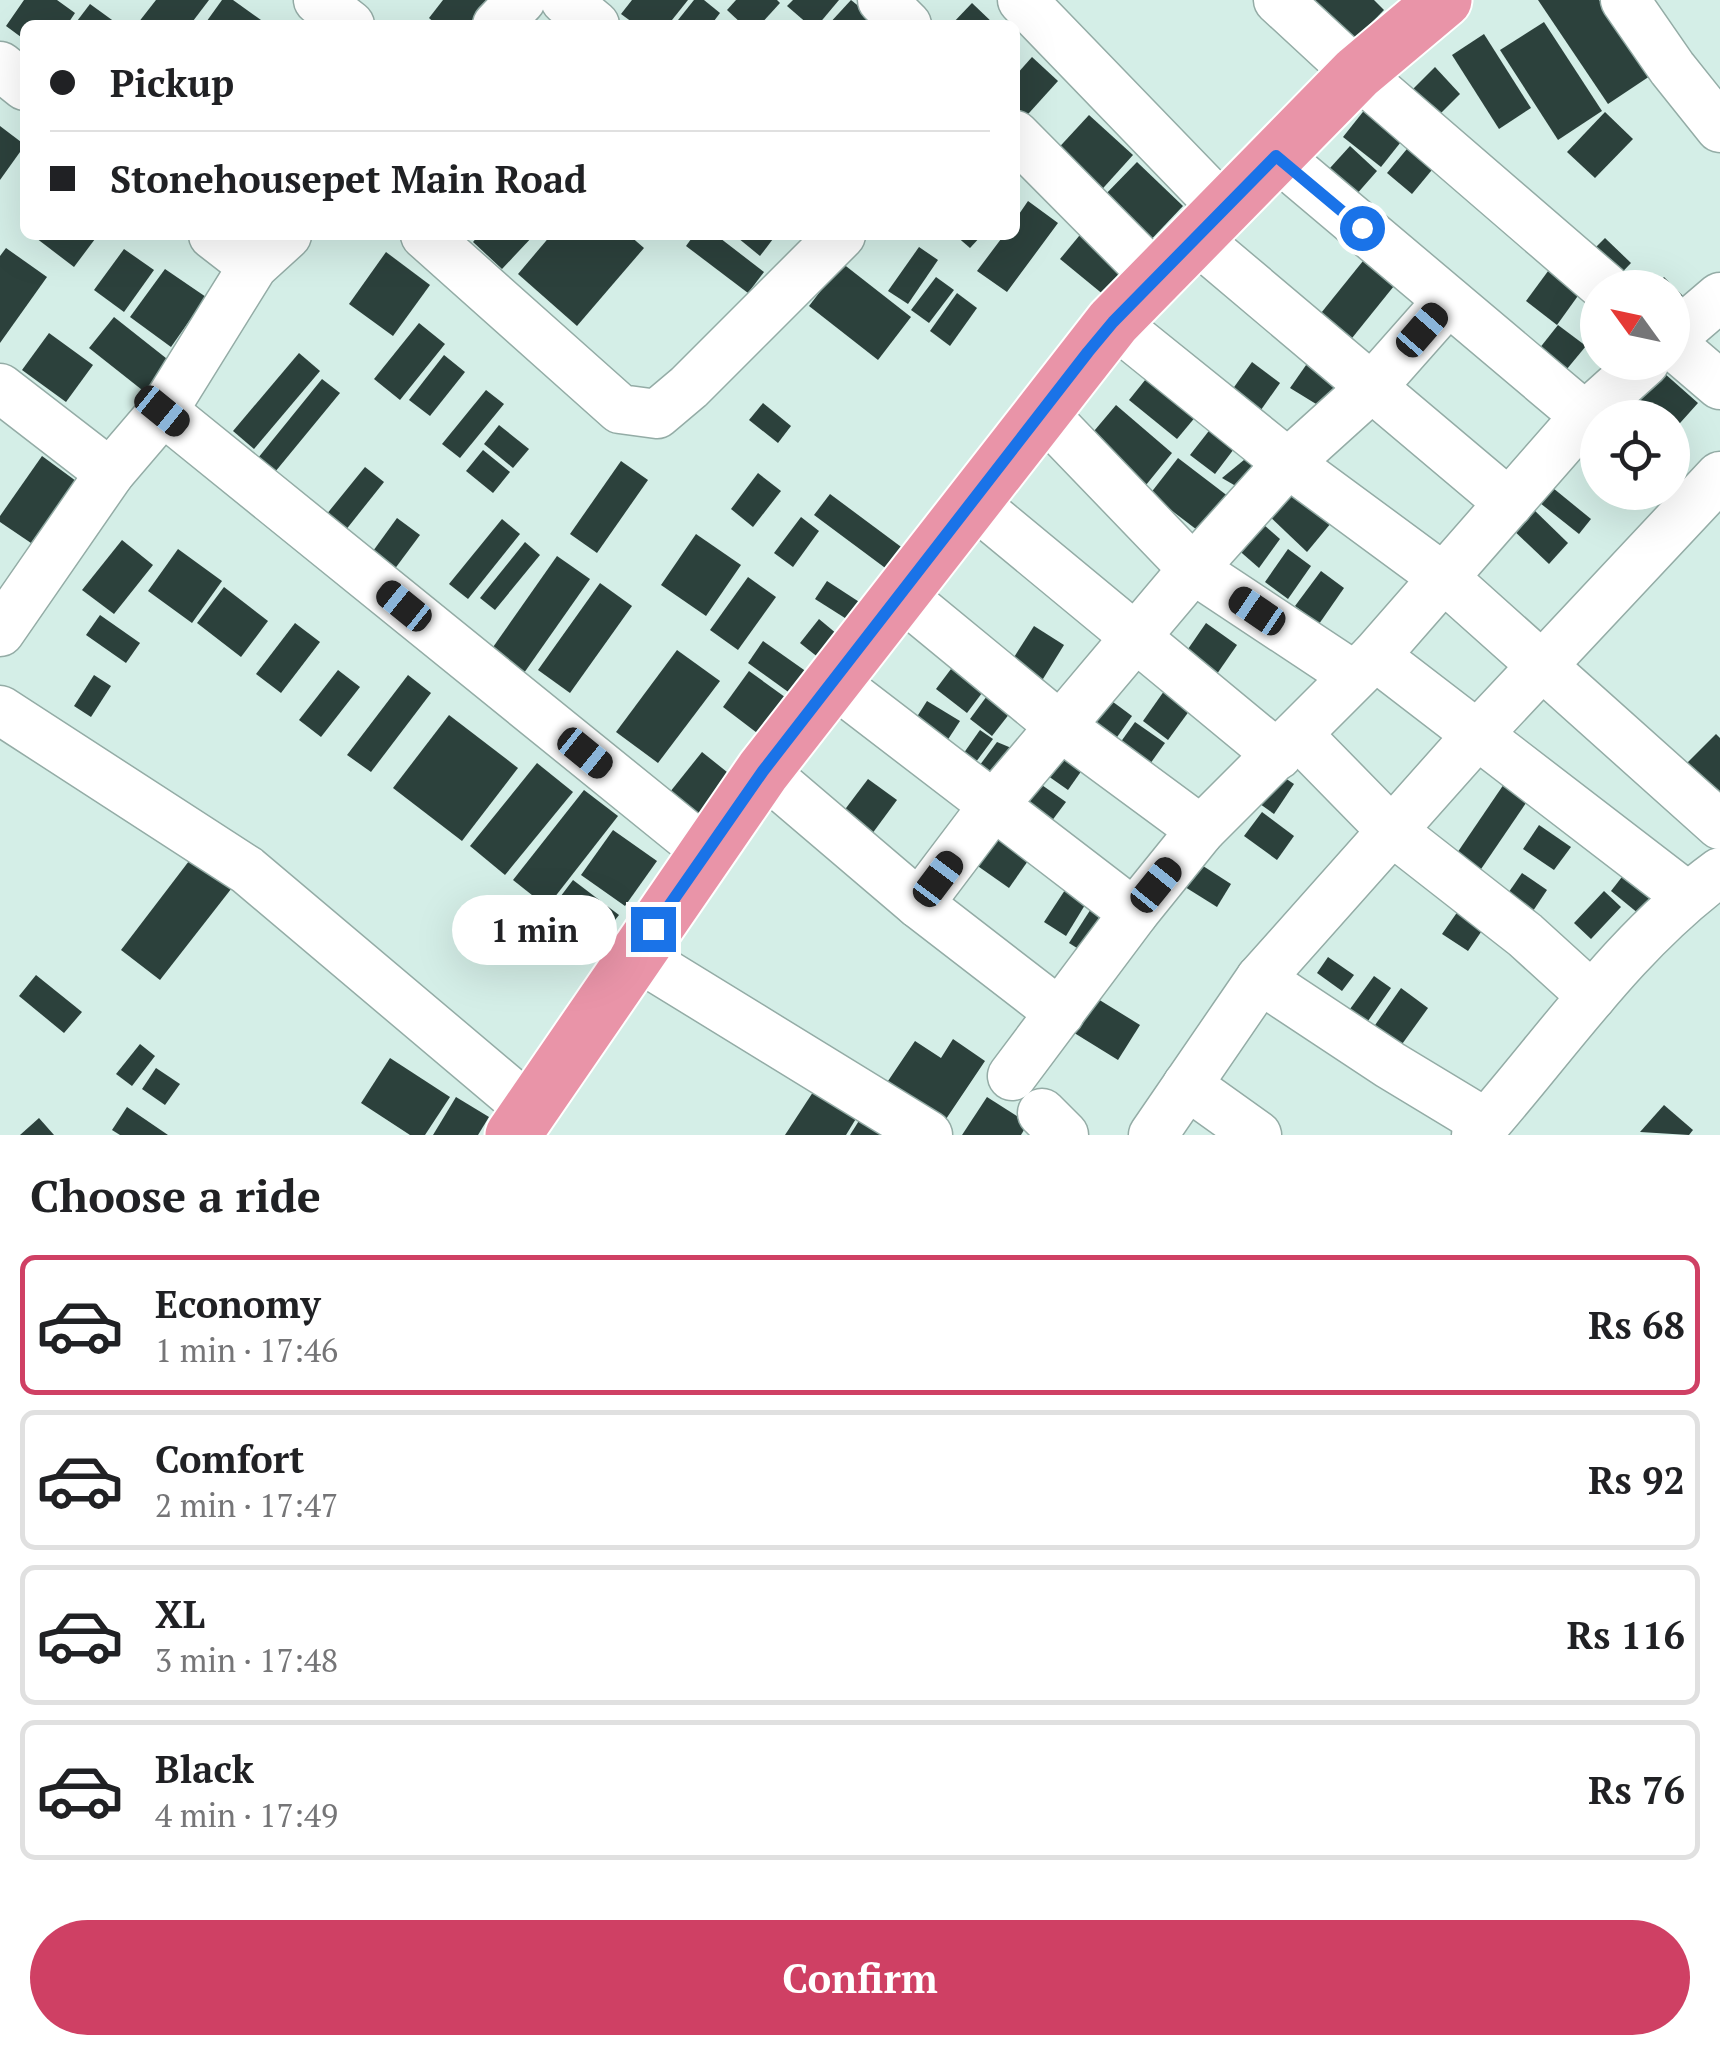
<!DOCTYPE html>
<meta charset="utf-8">
<style>
body{margin:0;font-family:"PT Serif",serif;background:#f2f2f2;color:#202124;height:100vh;display:flex;flex-direction:column;font-size:38px;white-space:nowrap}
*{box-sizing:border-box;margin:0}
p{font-size:32px;color:#757577}
.icon{flex:none;width:55px;height:55px;fill:none;stroke:currentColor;stroke-width:2;stroke-linecap:round;stroke-linejoin:round}
.map{position:relative;height:1135px;overflow:hidden}
.details{display:flex;flex-direction:column;background:#fff;flex:1}
.details>*{flex:none}
.banner{position:absolute;left:20px;top:20px;width:1000px;height:220px;border-radius:15px;box-shadow:0 10px 40px #0002;display:grid;align-content:center;height:220px;padding:0 30px;background:#fff}
.needle{width:65px;rotate:303deg}
.tools{position:absolute;left:1580px;top:270px;display:grid;gap:20px}
.tools a{display:grid;place-items:center;width:110px;height:110px;border-radius:50%;background:#fff;box-shadow:0 10px 40px #0002;font-size:50px}
.end{position:absolute;width:45px;height:45px;margin:-22px;border:12px solid #1a73e8;background:#fff;box-shadow:0 0 0 5px #fff}
.from{border-radius:50%}
.bubble{position:absolute;height:70px;border-radius:35px;background:#fff;box-shadow:0 10px 40px #0002;font-size:32px;font-weight:800;line-height:70px;text-align:center}
.car{position:absolute;width:30px;height:60px;margin:-30px -15px;border-radius:12px;box-shadow:0 0 8px 2px #0007;background:linear-gradient(#222 24%,#8ab4d8 0 40%,#222 0 76%,#8ab4d8 0 86%,#222 0)}
.banner b{display:flex;align-items:center;gap:35px;height:95px;font-size:38px}
.banner b+b{border-top:2px solid #e0e0e0}
.banner i{width:25px;height:25px;background:#202124}
ul{padding:0;list-style:none}
li{display:flex;align-items:center;gap:30px;height:140px;margin:0 20px 15px;padding:0 10px;border:5px solid #e0e0e0;border-radius:15px}
li div{flex:1}
li b{display:block;font-size:38px}
li em{font-style:normal;font-weight:800}
li.current{border-color:#cf4064}
li>.icon{width:90px;height:90px;stroke-width:1.5}
h2{padding:0 30px;font-size:45px;line-height:120px}
.primary-button{display:flex;gap:20px;margin-top:auto;padding:20px 30px}
.primary-button a{flex:1;height:115px;border-radius:60px;background:#cf4064;color:#fff;font-size:40px;font-weight:800;line-height:115px;text-align:center}
.map>svg:first-child{display:block}
.building{fill:#2c413c}
.lines{fill:none;stroke-linecap:round;stroke-linejoin:round}
.minor-casing{stroke:#94aca6;stroke-width:51}
.major-casing{stroke:#fff;stroke-width:59}
.minor{stroke:#fff;stroke-width:48}
.major{stroke:#e994a8;stroke-width:55}
.route{stroke:#1a73e8;stroke-width:12}
</style>
<div class="map">
<svg width="1720" height="1135" viewBox="0 0 1720 1135">
<rect width="100%" height="100%" fill="#d4eee7"/>
<!-- building -->
<g class="building">
<path d="M 24,0 L 57,0 L 75,13 L 67,25 L 25,25 L 25,40 L 6,26 Z"/>
<path d="M 156,0 L 209,0 L 190,25 L 141,25 L 138,23 Z"/>
<path d="M 222,0 L 233,0 L 268,25 L 204,25 Z"/>
<path d="M 443,0 L 490,0 L 471,25 L 437,25 L 429,18 Z"/>
<path d="M 632,0 L 688,0 L 668,25 L 636,25 L 621,14 Z"/>
<path d="M 694,0 L 704,0 L 720,13 L 711,25 L 674,25 Z"/>
<path d="M 736,0 L 777,0 L 780,3 L 760,25 L 743,25 L 727,10 Z"/>
<path d="M 793,0 L 839,0 L 818,25 L 809,25 L 787,6 Z"/>
<path d="M 851,0 L 872,17 L 865,25 L 828,25 Z"/>
<path d="M 1299,0 L 1374,0 L 1384,10 L 1341,54 Z"/>
<path d="M 1538,0 L 1599,0 L 1650,76 L 1608,104 Z"/>
<path d="M 972,3 L 995,25 L 951,25 Z"/>
<path d="M 90,4 L 119,25 L 74,25 Z"/>
<path d="M 1544,22 L 1602,111 L 1558,140 L 1500,50 Z"/>
<path d="M 1484,34 L 1531,108 L 1499,129 L 1452,55 Z"/>
<path d="M 1032,57 L 1058,81 L 1020,123 L 1015,119 L 1015,76 Z"/>
<path d="M 1435,67 L 1460,94 L 1435,119 L 1410,92 Z"/>
<path d="M 1370,103 L 1408,133 L 1381,167 L 1343,137 Z"/>
<path d="M 1605,112 L 1633,139 L 1595,178 L 1567,152 Z"/>
<path d="M 1089,115 L 1133,155 L 1096,196 L 1052,155 Z"/>
<path d="M 0,126 L 25,145 L 0,180 Z"/>
<path d="M 1416,138 L 1441,159 L 1412,194 L 1387,173 Z"/>
<path d="M 1350,146 L 1377,171 L 1348,204 L 1320,179 Z"/>
<path d="M 1137,162 L 1183,206 L 1146,245 L 1100,200 Z"/>
<path d="M 1028,201 L 1058,223 L 1007,292 L 977,271 L 1004,235 L 1015,235 L 1015,220 Z"/>
<path d="M 1084,230 L 1133,272 L 1110,300 L 1060,259 Z"/>
<path d="M 38,235 L 98,235 L 74,267 L 36,238 Z"/>
<path d="M 479,235 L 534,235 L 502,269 L 473,242 Z"/>
<path d="M 551,235 L 629,235 L 644,248 L 577,326 L 518,274 Z"/>
<path d="M 694,235 L 716,235 L 764,272 L 748,293 L 686,246 Z"/>
<path d="M 740,235 L 776,235 L 760,256 L 738,238 Z"/>
<path d="M 955,235 L 982,235 L 970,248 Z"/>
<path d="M 1605,238 L 1631,263 L 1611,284 L 1584,259 Z"/>
<path d="M 919,247 L 938,260 L 908,304 L 888,291 Z"/>
<path d="M 6,248 L 47,277 L 0,343 L 0,256 Z"/>
<path d="M 124,249 L 154,270 L 124,312 L 94,290 Z"/>
<path d="M 386,252 L 430,285 L 393,336 L 349,304 Z"/>
<path d="M 1367,256 L 1398,281 L 1344,348 L 1313,323 Z"/>
<path d="M 842,263 L 911,317 L 878,360 L 809,306 Z"/>
<path d="M 1554,263 L 1585,286 L 1557,325 L 1526,301 Z"/>
<path d="M 165,269 L 206,297 L 171,347 L 130,317 Z"/>
<path d="M 936,277 L 954,290 L 929,323 L 911,310 Z"/>
<path d="M 1664,277 L 1694,307 L 1672,329 L 1672,288 L 1654,288 Z"/>
<path d="M 957,293 L 977,308 L 950,346 L 930,331 Z"/>
<path d="M 114,317 L 176,366 L 151,397 L 89,348 Z"/>
<path d="M 419,323 L 445,344 L 400,400 L 374,379 Z"/>
<path d="M 1558,325 L 1586,346 L 1557,381 L 1531,359 Z"/>
<path d="M 49,333 L 93,365 L 66,402 L 22,370 Z"/>
<path d="M 299,353 L 320,371 L 254,449 L 233,431 Z"/>
<path d="M 444,355 L 465,372 L 430,416 L 409,400 Z"/>
<path d="M 1311,358 L 1345,386 L 1321,407 L 1290,388 Z"/>
<path d="M 1252,362 L 1280,383 L 1256,417 L 1227,397 Z"/>
<path d="M 1154,369 L 1202,409 L 1177,439 L 1129,400 Z"/>
<path d="M 1664,373 L 1698,403 L 1672,432 L 1672,418 L 1625,418 Z"/>
<path d="M 322,379 L 340,393 L 275,472 L 258,458 Z"/>
<path d="M 486,390 L 504,404 L 460,458 L 442,444 Z"/>
<path d="M 763,403 L 791,426 L 778,443 L 749,420 Z"/>
<path d="M 1116,405 L 1172,453 L 1146,485 L 1089,437 Z"/>
<path d="M 1219,418 L 1243,437 L 1215,474 L 1190,455 Z"/>
<path d="M 499,425 L 529,449 L 513,468 L 484,444 Z"/>
<path d="M 483,450 L 510,472 L 493,493 L 466,471 Z"/>
<path d="M 1250,455 L 1260,473 L 1241,489 L 1222,478 Z"/>
<path d="M 42,456 L 76,481 L 31,543 L 0,522 L 0,516 Z"/>
<path d="M 1178,458 L 1233,500 L 1205,536 L 1150,494 Z"/>
<path d="M 621,461 L 648,480 L 597,553 L 570,534 Z"/>
<path d="M 365,467 L 384,482 L 345,531 L 326,515 Z"/>
<path d="M 758,473 L 781,491 L 753,527 L 731,509 Z"/>
<path d="M 1285,482 L 1336,517 L 1307,552 L 1264,511 Z"/>
<path d="M 1553,488 L 1591,519 L 1579,534 L 1540,503 Z"/>
<path d="M 830,494 L 908,552 L 892,573 L 814,515 Z"/>
<path d="M 1529,505 L 1568,543 L 1549,564 L 1509,526 Z"/>
<path d="M 801,517 L 819,531 L 793,567 L 774,553 Z"/>
<path d="M 397,518 L 420,535 L 391,574 L 368,558 Z"/>
<path d="M 1256,518 L 1280,539 L 1259,568 L 1235,547 Z"/>
<path d="M 502,519 L 520,534 L 468,599 L 449,584 Z"/>
<path d="M 696,534 L 741,565 L 706,616 L 661,585 Z"/>
<path d="M 122,540 L 153,565 L 114,614 L 82,590 Z"/>
<path d="M 525,542 L 540,555 L 495,610 L 480,598 Z"/>
<path d="M 178,549 L 222,581 L 192,623 L 148,591 Z"/>
<path d="M 1288,549 L 1311,566 L 1288,599 L 1265,582 Z"/>
<path d="M 557,556 L 590,579 L 524,673 L 491,650 Z"/>
<path d="M 1321,571 L 1344,588 L 1319,624 L 1295,606 Z"/>
<path d="M 748,577 L 776,597 L 738,650 L 710,630 Z"/>
<path d="M 827,581 L 867,607 L 856,625 L 815,599 Z"/>
<path d="M 600,583 L 632,606 L 570,693 L 538,670 Z"/>
<path d="M 224,587 L 268,621 L 241,657 L 197,623 Z"/>
<path d="M 100,615 L 140,643 L 126,663 L 86,635 Z"/>
<path d="M 819,619 L 843,639 L 824,662 L 800,643 Z"/>
<path d="M 295,623 L 320,642 L 281,693 L 256,674 Z"/>
<path d="M 1206,623 L 1237,645 L 1210,684 L 1179,662 Z"/>
<path d="M 1034,626 L 1064,645 L 1038,687 L 1007,668 Z"/>
<path d="M 763,641 L 814,677 L 798,699 L 748,663 Z"/>
<path d="M 677,650 L 720,681 L 658,763 L 616,732 Z"/>
<path d="M 957,661 L 988,685 L 967,713 L 936,689 Z"/>
<path d="M 338,670 L 360,687 L 321,737 L 299,720 Z"/>
<path d="M 749,671 L 796,705 L 769,742 L 723,707 Z"/>
<path d="M 94,675 L 111,686 L 91,717 L 74,706 Z"/>
<path d="M 408,675 L 431,693 L 371,772 L 347,755 Z"/>
<path d="M 998,681 L 1021,699 L 992,736 L 970,719 Z"/>
<path d="M 1169,684 L 1195,703 L 1168,740 L 1143,721 Z"/>
<path d="M 1105,696 L 1132,716 L 1110,747 L 1082,727 Z"/>
<path d="M 927,701 L 960,721 L 945,744 L 913,723 Z"/>
<path d="M 449,715 L 518,768 L 462,841 L 393,788 Z"/>
<path d="M 1135,722 L 1165,743 L 1140,778 L 1110,757 Z"/>
<path d="M 980,730 L 993,739 L 973,766 L 961,757 Z"/>
<path d="M 1716,734 L 1720,738 L 1720,796 L 1681,769 Z"/>
<path d="M 1066,737 L 1092,756 L 1068,790 L 1041,771 Z"/>
<path d="M 997,742 L 1021,752 L 994,788 L 971,777 Z"/>
<path d="M 702,752 L 737,780 L 700,824 L 666,797 Z"/>
<path d="M 537,763 L 573,792 L 505,875 L 470,846 Z"/>
<path d="M 1279,774 L 1294,784 L 1274,814 L 1260,804 Z"/>
<path d="M 868,779 L 897,800 L 869,838 L 840,816 Z"/>
<path d="M 1039,783 L 1066,802 L 1045,830 L 1019,811 Z"/>
<path d="M 1504,784 L 1528,800 L 1477,875 L 1453,859 Z"/>
<path d="M 584,790 L 618,816 L 547,907 L 513,880 Z"/>
<path d="M 1262,812 L 1294,836 L 1277,860 L 1244,836 Z"/>
<path d="M 1000,822 L 1037,848 L 1009,888 L 972,862 Z"/>
<path d="M 1539,825 L 1571,847 L 1554,870 L 1523,849 Z"/>
<path d="M 613,830 L 657,861 L 625,906 L 581,875 Z"/>
<path d="M 202,844 L 242,875 L 160,980 L 121,950 Z"/>
<path d="M 1200,864 L 1231,884 L 1217,907 L 1185,887 Z"/>
<path d="M 1522,873 L 1547,890 L 1527,920 L 1502,902 Z"/>
<path d="M 1625,873 L 1665,905 L 1650,923 L 1611,891 Z"/>
<path d="M 573,880 L 619,915 L 590,952 L 545,917 Z"/>
<path d="M 1067,887 L 1088,900 L 1066,936 L 1044,922 Z"/>
<path d="M 1604,891 L 1621,907 L 1591,939 L 1574,923 Z"/>
<path d="M 1098,898 L 1121,912 L 1093,958 L 1069,943 Z"/>
<path d="M 1465,901 L 1490,919 L 1468,951 L 1442,934 Z"/>
<path d="M 1328,957 L 1354,975 L 1342,991 L 1317,973 Z"/>
<path d="M 36,975 L 82,1012 L 64,1033 L 19,996 Z"/>
<path d="M 1374,976 L 1391,988 L 1368,1021 L 1350,1009 Z"/>
<path d="M 1401,988 L 1428,1008 L 1400,1047 L 1373,1028 Z"/>
<path d="M 1085,991 L 1140,1025 L 1118,1060 L 1063,1026 Z"/>
<path d="M 953,1039 L 985,1061 L 946,1119 L 888,1081 L 915,1041 L 941,1058 Z"/>
<path d="M 140,1044 L 155,1056 L 132,1086 L 116,1074 Z"/>
<path d="M 390,1058 L 450,1097 L 425,1135 L 410,1135 L 361,1103 Z"/>
<path d="M 156,1068 L 180,1084 L 165,1105 L 142,1089 Z"/>
<path d="M 815,1089 L 857,1117 L 846,1135 L 785,1135 Z"/>
<path d="M 456,1097 L 489,1117 L 478,1135 L 433,1135 Z"/>
<path d="M 987,1097 L 1028,1123 L 1021,1135 L 962,1135 Z"/>
<path d="M 1664,1105 L 1693,1130 L 1689,1135 L 1640,1132 Z"/>
<path d="M 127,1107 L 168,1135 L 120,1135 L 112,1130 Z"/>
<path d="M 862,1116 L 891,1135 L 850,1135 Z"/>
<path d="M 39,1118 L 54,1135 L 20,1135 Z"/>
</g>
<g class="lines">
<defs>
<g id="minor">
<path d="M 318,0 L 350,25"/>
<path d="M 565,0 L 595,25"/>
<path d="M 882,0 L 907,25"/>
<path d="M 1022,0 L 1224,209"/>
<path d="M 1278,0 L 1357,73 L 1606,288"/>
<path d="M 1625,0 L 1672,68 L 1720,128"/>
<path d="M 497,25 L 521,0"/>
<path d="M 0,66 L 25,86"/>
<path d="M 1015,135 L 1157,278"/>
<path d="M 1277,156 L 1585,416"/>
<path d="M 213,235 L 253,266"/>
<path d="M 425,235 L 620,409 L 657,414 L 689,387 L 841,235"/>
<path d="M 1195,238 L 1509,503"/>
<path d="M 1113,322 L 1288,463 L 1444,578 L 1720,825"/>
<path d="M 1672,338 L 1720,297"/>
<path d="M 1672,344 L 1720,385"/>
<path d="M 0,388 L 110,473"/>
<path d="M 163,411 L 253,266 L 287,235"/>
<path d="M 1041,411 L 1193,569 L 1353,675"/>
<path d="M 971,501 L 1278,755"/>
<path d="M 902,596 L 1060,726 L 1201,830"/>
<path d="M 0,632 L 110,473 L 163,411 L 706,851"/>
<path d="M 1375,656 L 1687,896"/>
<path d="M 833,682 L 1134,913"/>
<path d="M 0,710 L 247,870 L 530,1109"/>
<path d="M 1298,735 L 1392,831 L 1525,935 L 1592,996"/>
<path d="M 763,771 L 919,904 L 1060,1013"/>
<path d="M 919,904 L 993,806 L 1193,569 L 1288,463 L 1371,388 L 1448,301"/>
<path d="M 635,955 L 928,1135"/>
<path d="M 1260,979 L 1390,1065 L 1486,1123"/>
<path d="M 1012,1076 L 1134,913 L 1201,830 L 1375,656 L 1585,416 L 1645,362"/>
<path d="M 1187,1085 L 1257,1135"/>
<path d="M 1042,1113 L 1064,1135"/>
<path d="M 1153,1135 L 1260,979 L 1478,734 L 1720,476"/>
<path d="M 1476,1135 C 1555,1046 1623,943 1720,872"/>
</g>
<path id="major" d="M 513,1135 L 763,771 L 1113,322 L 1357,73 L 1444,0"/>
</defs>
<!-- minor casing -->
<use href="#minor" class="minor-casing"/>
<!-- major casing -->
<use href="#major" class="major-casing"/>
<!-- minor -->
<use href="#minor" class="minor"/>
<!-- major -->
<use href="#major" class="major"/>
</g>
<g class="lines">
<!-- route -->
<path class="route" d="M 653,929 L 763,771 L 1088,352 L 1113,322 L 1276,156 L 1362,228"/>
</g>
</svg>
<div class="tools">
<a><svg class="needle" viewBox="-14 -14 28 28"><path d="M0-13l5 13h-10z" fill="#e53935"/><path d="M0 13l5-13h-10z" fill="#757577"/></svg></a>
<a><svg class="icon" aria-label="locate" viewBox="0 0 24 24"><circle cx="12" cy="12" r="6"/><path d="M12 2v4M12 18v4M2 12h4M18 12h4"/></svg></a>
</div>
<i class="end from" style="left:1362px;top:228px"></i>
<i class="end" style="left:653px;top:929px"></i>
<div class="bubble" style="left:452px;top:895px;width:165px">1 min</div>
<i class="car" style="left:1422px;top:330px;rotate:41deg"></i>
<i class="car" style="left:162px;top:411px;rotate:129deg"></i>
<i class="car" style="left:404px;top:606px;rotate:309deg"></i>
<i class="car" style="left:1257px;top:611px;rotate:304deg"></i>
<i class="car" style="left:585px;top:753px;rotate:129deg"></i>
<i class="car" style="left:938px;top:879px;rotate:37deg"></i>
<i class="car" style="left:1156px;top:885px;rotate:39deg"></i>
<div class="banner">
<b><i class="from"></i>Pickup</b>
<b><i></i>Stonehousepet Main Road</b>
</div>
</div>
<section class="details">
<h2>Choose a ride</h2>
<ul>
<li class="current"><svg class="icon" aria-label="car" viewBox="0 0 24 24"><path d="M5 17H2v-5l4-1 3-4h7l3 4 3 1v5h-3M9 17h6M6 11h13"/><circle cx="7" cy="17" r="2"/><circle cx="17" cy="17" r="2"/></svg><div><b>Economy</b><p>1 min · 17:46</p></div><em>Rs 68</em></li>
<li><svg class="icon" aria-label="car" viewBox="0 0 24 24"><path d="M5 17H2v-5l4-1 3-4h7l3 4 3 1v5h-3M9 17h6M6 11h13"/><circle cx="7" cy="17" r="2"/><circle cx="17" cy="17" r="2"/></svg><div><b>Comfort</b><p>2 min · 17:47</p></div><em>Rs 92</em></li>
<li><svg class="icon" aria-label="car" viewBox="0 0 24 24"><path d="M5 17H2v-5l4-1 3-4h7l3 4 3 1v5h-3M9 17h6M6 11h13"/><circle cx="7" cy="17" r="2"/><circle cx="17" cy="17" r="2"/></svg><div><b>XL</b><p>3 min · 17:48</p></div><em>Rs 116</em></li>
<li><svg class="icon" aria-label="car" viewBox="0 0 24 24"><path d="M5 17H2v-5l4-1 3-4h7l3 4 3 1v5h-3M9 17h6M6 11h13"/><circle cx="7" cy="17" r="2"/><circle cx="17" cy="17" r="2"/></svg><div><b>Black</b><p>4 min · 17:49</p></div><em>Rs 76</em></li>
</ul>
<div class="primary-button"><a>Confirm</a></div>
</section>
